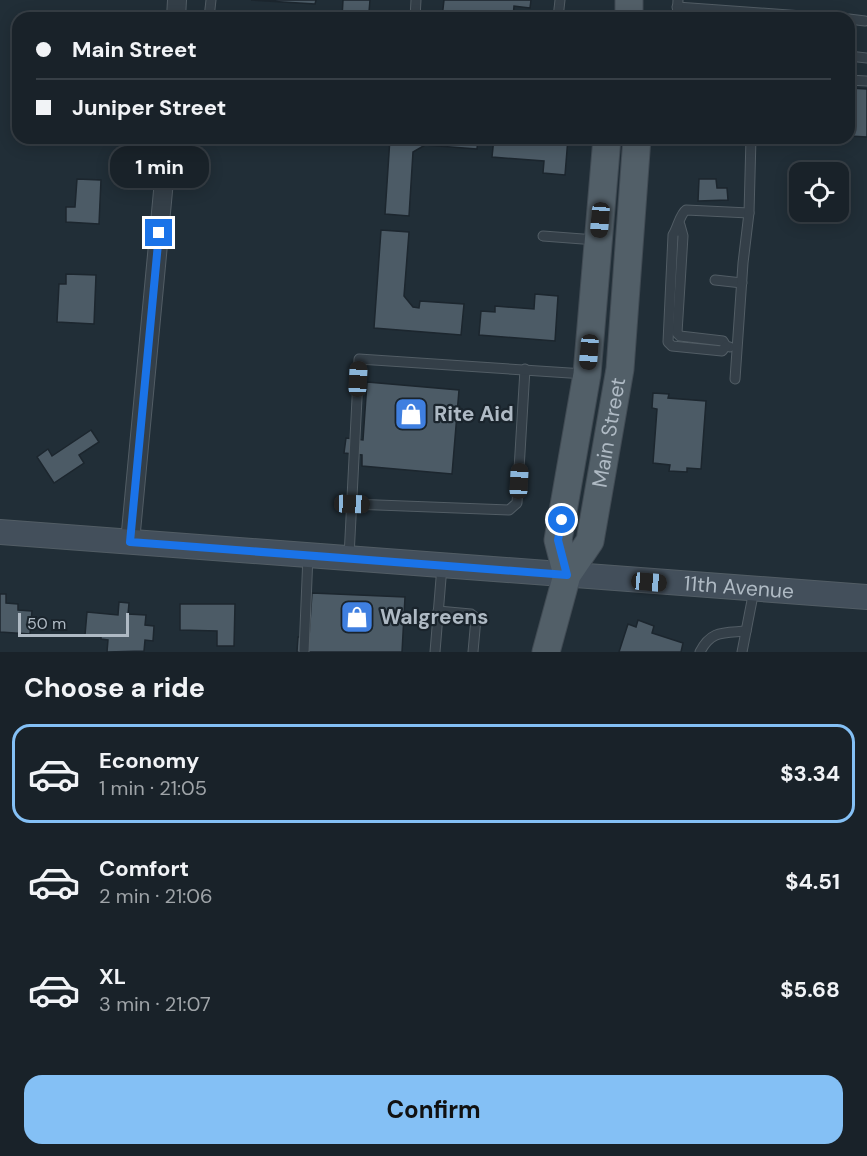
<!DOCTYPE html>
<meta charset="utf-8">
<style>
body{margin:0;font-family:"DM Sans",sans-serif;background:#222a31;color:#f1f3f6;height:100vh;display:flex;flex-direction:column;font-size:22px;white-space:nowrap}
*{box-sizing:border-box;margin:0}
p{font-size:20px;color:#9fa4a8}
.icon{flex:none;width:33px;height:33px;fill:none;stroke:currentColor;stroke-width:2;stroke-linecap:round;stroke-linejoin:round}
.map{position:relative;height:652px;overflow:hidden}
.drawer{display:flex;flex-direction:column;background:#192229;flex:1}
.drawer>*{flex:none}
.banner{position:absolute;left:12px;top:12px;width:843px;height:132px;border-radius:18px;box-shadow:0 3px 15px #0003,0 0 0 2px #373f46;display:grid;align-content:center;height:132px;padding:0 24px;background:#192229}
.buttons{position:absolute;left:789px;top:162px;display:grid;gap:12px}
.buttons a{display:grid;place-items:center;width:60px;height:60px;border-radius:12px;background:#192229;box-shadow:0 3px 15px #0003,0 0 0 2px #373f46;font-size:30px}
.scale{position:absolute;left:18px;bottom:15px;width:111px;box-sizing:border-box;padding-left:6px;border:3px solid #afbac4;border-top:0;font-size:16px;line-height:21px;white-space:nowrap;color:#afbac4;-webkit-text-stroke:4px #1a242c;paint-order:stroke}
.end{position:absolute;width:27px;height:27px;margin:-14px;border:8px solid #1a73e8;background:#fff;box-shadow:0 0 0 3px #fff}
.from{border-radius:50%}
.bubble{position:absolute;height:42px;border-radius:18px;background:#192229;box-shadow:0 3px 15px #0003,0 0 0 2px #373f46;font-size:20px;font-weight:700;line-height:42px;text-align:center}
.car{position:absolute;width:18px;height:36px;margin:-18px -9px;border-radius:8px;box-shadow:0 0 4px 2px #0007;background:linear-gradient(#222 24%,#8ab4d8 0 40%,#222 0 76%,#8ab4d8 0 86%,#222 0)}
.banner b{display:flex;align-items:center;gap:21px;height:57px;font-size:22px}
.banner b+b{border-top:2px solid #373f46}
.banner i{width:15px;height:15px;background:#f1f3f6}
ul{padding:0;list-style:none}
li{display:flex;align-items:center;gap:18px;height:99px;margin:0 12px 9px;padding:0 12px;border:3px solid transparent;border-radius:18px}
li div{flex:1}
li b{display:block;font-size:22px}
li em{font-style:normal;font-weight:700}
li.selected{border-color:#84c0f5}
li>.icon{width:54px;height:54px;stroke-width:1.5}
h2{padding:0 24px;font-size:27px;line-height:72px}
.action{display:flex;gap:12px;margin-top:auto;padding:12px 24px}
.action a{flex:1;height:69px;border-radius:18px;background:#84c0f5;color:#111;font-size:24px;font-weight:700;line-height:69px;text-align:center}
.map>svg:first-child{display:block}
.building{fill:#4c5b66;stroke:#1c262e;stroke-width:1.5}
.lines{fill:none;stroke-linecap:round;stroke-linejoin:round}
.service-casing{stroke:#525d65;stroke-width:11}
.minor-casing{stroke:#525d65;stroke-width:20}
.secondary-casing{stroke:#525d65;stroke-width:26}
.primary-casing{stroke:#414b54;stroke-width:29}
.service{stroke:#343f48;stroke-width:9}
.minor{stroke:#343f48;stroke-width:18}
.secondary{stroke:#434f5b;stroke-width:24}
.primary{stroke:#525f68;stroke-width:27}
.route{stroke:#1a73e8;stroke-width:8}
.labels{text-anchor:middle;stroke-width:4.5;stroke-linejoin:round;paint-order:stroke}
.poi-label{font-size:21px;font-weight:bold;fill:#afbac4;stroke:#1a242c;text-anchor:start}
.street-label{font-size:21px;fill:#afbac4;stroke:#1a242c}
</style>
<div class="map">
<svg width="867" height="652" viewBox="0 0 867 652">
<rect width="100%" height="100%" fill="#212e37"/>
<!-- building -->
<g class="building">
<path d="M 251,0 L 316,0 L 315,4 Z"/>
<path d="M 343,0 L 370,0 L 369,12 L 375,12 L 374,18 L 342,18 Z"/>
<path d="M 444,0 L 531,0 L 530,8 L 514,6 L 513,18 L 442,18 Z"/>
<path d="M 849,88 L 867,89 L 867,137 L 849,136 Z"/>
<path d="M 390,138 L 478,138 L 477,149 L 425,145 L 413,152 L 409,216 L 385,214 Z"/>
<path d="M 494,138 L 568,138 L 565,175 L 543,173 L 544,161 L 492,157 Z"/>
<path d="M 77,179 L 101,180 L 99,224 L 66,222 L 66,207 L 75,207 Z"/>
<path d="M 699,179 L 716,179 L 717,188 L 727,188 L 728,200 L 698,201 Z"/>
<path d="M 381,230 L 409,232 L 404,296 L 413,307 L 419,308 L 420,301 L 464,304 L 461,335 L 374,328 Z"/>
<path d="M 66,274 L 96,275 L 94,324 L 57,322 L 59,284 L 66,284 Z"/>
<path d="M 535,294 L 558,296 L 555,341 L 479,335 L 481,311 L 495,312 L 495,306 L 534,309 Z"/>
<path d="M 367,382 L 459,390 L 452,474 L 362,466 L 362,455 L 344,453 L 346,438 L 363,440 Z"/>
<path d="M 653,393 L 669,394 L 668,398 L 706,401 L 701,469 L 687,468 L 687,472 L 669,471 L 670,465 L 653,463 L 657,409 L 652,408 Z"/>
<path d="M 91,430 L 99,442 L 79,455 L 84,463 L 54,483 L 37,457 L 48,449 L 52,456 Z"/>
<path d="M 312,593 L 405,597 L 402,652 L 297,652 L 298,637 L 309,637 Z"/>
<path d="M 0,594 L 6,594 L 6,603 L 18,604 L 18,610 L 32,611 L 30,634 L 0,632 Z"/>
<path d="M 119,602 L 129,603 L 128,614 L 146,615 L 145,625 L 154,626 L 153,641 L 145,640 L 144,651 L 107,652 L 108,640 L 101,639 L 101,636 L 85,635 L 87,612 L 118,615 Z"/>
<path d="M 180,604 L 235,604 L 234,646 L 217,646 L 217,631 L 180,630 Z"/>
<path d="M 638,620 L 654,626 L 652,633 L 683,643 L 681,652 L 619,652 L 628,624 L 636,627 Z"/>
</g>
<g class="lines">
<defs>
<g id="service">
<path d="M 677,7 L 830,18"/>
<path d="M 209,18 L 211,0"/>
<path d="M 415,18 L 416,0"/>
<path d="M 558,18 L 560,0"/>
<path d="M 677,18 L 678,0"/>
<path d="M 849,19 L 865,21"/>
<path d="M 849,56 L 867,58"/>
<path d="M 849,80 L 867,81"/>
<path d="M 680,225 L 683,236 L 677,333 L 680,336 L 723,341 L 726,346 L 730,347"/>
<path d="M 543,236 L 596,240"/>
<path d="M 715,280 L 742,283"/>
<path d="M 726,346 L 722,351 L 672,346 L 668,342 L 673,235 C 678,227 680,214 686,210 L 749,213"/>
<path d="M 735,379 L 743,263 L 749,213 L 751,138"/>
<path d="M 352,504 L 509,510 L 517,503 L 525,369"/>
<path d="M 349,557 L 359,359 L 585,374"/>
<path d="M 438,611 L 471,614 L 476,618 L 473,652"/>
<path d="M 304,652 L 308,555"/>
<path d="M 435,652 L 442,566"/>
<path d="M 700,652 C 711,630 724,633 746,631"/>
<path d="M 742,652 L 754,590"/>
</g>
<g id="minor">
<path d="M 176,18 L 177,0"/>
<path d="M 130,542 L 168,138"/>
</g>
<g id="secondary">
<path id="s1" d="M 0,532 L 867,597"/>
</g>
<g id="primary">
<path d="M 629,18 L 629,0"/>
<path d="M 567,575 L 558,540 L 587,374 L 607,138"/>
<path id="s2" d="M 546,652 L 567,575 L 590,541 L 620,369 L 637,138"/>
</g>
</defs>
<!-- service casing -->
<use href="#service" class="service-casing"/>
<!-- minor casing -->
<use href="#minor" class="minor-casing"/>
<!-- secondary casing -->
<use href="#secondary" class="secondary-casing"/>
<!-- primary casing -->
<use href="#primary" class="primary-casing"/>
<!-- service -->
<use href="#service" class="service"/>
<!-- minor -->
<use href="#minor" class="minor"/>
<!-- secondary -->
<use href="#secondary" class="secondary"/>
<!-- primary -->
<use href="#primary" class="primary"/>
</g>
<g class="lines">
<!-- route -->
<path class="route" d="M 159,233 L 130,542 L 567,575 L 558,540 L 562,520"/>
</g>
<!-- icons -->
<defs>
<symbol id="shop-square" viewBox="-11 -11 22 22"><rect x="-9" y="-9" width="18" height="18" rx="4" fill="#3f7fe0" stroke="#1a242c"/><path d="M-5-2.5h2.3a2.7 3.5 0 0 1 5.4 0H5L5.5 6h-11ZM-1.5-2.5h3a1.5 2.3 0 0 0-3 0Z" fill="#fff"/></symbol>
</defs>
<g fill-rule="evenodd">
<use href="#shop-square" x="392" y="395" width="38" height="38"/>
<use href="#shop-square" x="338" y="598" width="38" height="38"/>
</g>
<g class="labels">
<!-- poi labels -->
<g class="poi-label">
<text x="434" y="421">Rite Aid</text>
<text x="380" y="624">Walgreens</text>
</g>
<!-- street labels -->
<g class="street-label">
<text dy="7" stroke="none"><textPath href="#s2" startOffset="231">Main Street</textPath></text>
<text dy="7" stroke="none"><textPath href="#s1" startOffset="741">11th Avenue</textPath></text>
</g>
</g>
</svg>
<div class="buttons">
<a><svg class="icon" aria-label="locate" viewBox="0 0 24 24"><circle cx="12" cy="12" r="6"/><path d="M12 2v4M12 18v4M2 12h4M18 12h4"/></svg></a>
</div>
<div class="scale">50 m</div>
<i class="end from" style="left:562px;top:520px"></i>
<i class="end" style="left:159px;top:233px"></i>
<div class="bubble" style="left:110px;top:146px;width:99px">1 min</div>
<i class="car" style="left:600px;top:220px;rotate:185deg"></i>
<i class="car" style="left:589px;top:352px;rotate:185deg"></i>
<i class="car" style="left:358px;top:379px;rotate:3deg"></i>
<i class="car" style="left:519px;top:481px;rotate:3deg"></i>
<i class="car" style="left:352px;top:504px;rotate:92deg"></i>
<i class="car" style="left:649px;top:582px;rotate:95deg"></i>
<div class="banner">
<b><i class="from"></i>Main Street</b>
<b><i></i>Juniper Street</b>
</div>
</div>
<section class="drawer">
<h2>Choose a ride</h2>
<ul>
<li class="selected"><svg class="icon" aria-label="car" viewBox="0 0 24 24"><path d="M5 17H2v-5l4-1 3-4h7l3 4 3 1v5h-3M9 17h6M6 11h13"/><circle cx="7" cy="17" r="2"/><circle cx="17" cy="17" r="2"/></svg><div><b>Economy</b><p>1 min · 21:05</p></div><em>$3.34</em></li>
<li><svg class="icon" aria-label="car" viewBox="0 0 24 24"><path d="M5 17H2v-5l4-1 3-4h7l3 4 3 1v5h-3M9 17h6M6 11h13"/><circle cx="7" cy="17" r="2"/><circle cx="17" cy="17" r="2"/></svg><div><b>Comfort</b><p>2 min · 21:06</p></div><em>$4.51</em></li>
<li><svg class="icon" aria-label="car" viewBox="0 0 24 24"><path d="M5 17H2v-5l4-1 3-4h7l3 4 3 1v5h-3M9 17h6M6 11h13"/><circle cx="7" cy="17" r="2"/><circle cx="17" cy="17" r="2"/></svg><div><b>XL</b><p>3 min · 21:07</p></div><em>$5.68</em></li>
</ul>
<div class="action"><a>Confirm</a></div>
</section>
